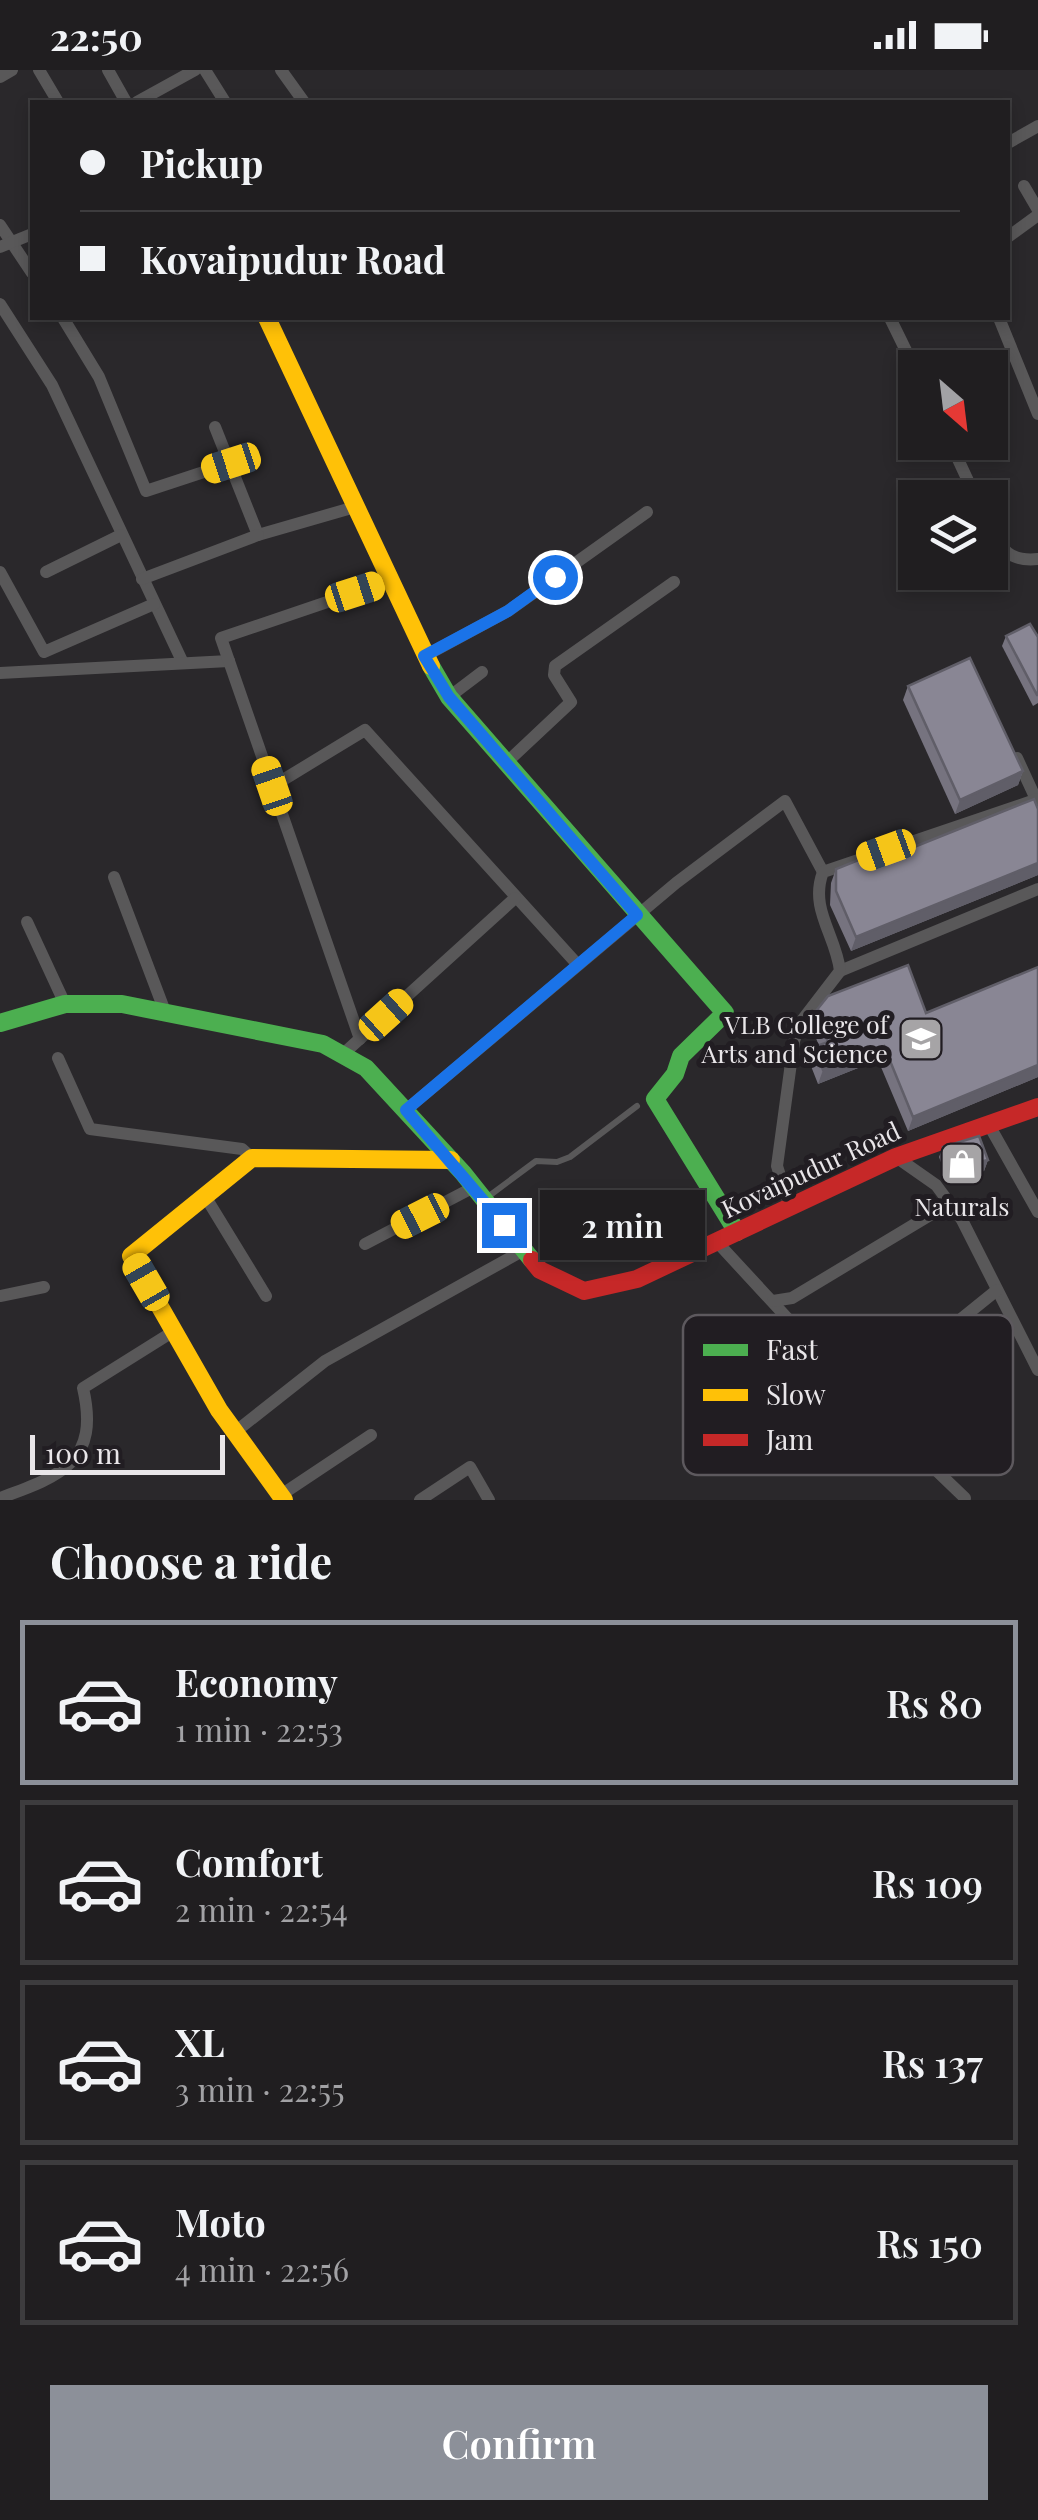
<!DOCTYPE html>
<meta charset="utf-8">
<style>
body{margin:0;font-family:"Playfair Display",serif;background:#2d2b2d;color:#f1f3f6;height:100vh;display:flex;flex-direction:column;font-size:38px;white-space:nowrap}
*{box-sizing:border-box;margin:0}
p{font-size:32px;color:#a2a2a5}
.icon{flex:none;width:55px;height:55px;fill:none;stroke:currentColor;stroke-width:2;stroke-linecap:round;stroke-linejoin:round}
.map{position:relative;height:1430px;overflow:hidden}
.sheet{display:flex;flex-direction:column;background:#201e20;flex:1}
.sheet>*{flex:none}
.guide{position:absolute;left:30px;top:30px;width:980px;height:220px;border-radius:0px;box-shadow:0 5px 15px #0003,0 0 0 2px #3d3c3e;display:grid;align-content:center;height:220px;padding:0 50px;background:#201e20}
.needle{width:65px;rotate:152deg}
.controls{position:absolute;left:898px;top:280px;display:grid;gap:20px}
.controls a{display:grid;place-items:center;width:110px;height:110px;border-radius:0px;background:#201e20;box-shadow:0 5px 15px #0003,0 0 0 2px #3d3c3e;font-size:50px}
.scale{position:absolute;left:30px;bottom:25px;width:195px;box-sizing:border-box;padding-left:10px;border:5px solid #e9e6e9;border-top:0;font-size:28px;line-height:35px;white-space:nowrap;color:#e9e6e9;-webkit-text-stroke:8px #211d22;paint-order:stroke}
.end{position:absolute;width:45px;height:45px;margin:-22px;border:12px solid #1a73e8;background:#fff;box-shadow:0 0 0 5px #fff}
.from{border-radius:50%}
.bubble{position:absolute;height:70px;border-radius:0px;background:#201e20;box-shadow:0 5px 15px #0003,0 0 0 2px #3d3c3e;font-size:32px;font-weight:600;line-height:70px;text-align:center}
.car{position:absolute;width:30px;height:60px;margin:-30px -15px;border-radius:12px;box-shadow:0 0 8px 2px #0007;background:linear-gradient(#f5c518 24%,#345 0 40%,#f5c518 0 76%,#345 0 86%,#f5c518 0)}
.guide b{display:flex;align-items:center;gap:35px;height:95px;font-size:38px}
.guide b+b{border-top:2px solid #3d3c3e}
.guide i{width:25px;height:25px;background:#f1f3f6}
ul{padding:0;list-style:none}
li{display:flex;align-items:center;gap:30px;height:165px;margin:0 20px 15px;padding:0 30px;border:5px solid #3d3c3e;border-radius:0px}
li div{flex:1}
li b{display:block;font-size:38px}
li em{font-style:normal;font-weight:600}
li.active{border-color:#8c9099}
li>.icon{width:90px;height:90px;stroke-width:1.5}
h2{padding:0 50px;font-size:45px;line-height:120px}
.button{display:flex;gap:20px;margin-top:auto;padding:20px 50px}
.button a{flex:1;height:115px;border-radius:0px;background:#8c9099;color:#fff;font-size:40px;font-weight:600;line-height:115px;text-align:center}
.status{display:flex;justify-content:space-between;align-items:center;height:70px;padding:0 50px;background:#201e20;direction:ltr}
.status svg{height:28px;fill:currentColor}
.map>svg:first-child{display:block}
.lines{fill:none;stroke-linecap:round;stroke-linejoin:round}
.lane{stroke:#595859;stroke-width:6}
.street{stroke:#595859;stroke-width:12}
.fast{stroke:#4caf50;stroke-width:18}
.slow{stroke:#ffc107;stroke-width:18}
.jam{stroke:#c62828;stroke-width:18}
.wall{fill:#76737f}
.shaded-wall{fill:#605e68}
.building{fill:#898694;stroke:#605e68;stroke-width:2.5}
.route{stroke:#1a73e8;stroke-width:12}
.labels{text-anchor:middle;stroke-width:10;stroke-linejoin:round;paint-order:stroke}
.poi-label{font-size:25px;fill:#e9e6e9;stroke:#211d22;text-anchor:end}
.street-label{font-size:25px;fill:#e9e6e9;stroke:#211d22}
.key{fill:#211d22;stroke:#5d595e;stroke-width:2.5}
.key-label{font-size:28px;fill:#e9e6e9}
</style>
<div class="status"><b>22:50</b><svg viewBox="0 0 49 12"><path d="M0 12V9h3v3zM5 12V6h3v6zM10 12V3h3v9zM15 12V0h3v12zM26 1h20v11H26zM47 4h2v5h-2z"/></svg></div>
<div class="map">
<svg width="1038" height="1430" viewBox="0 0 1038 1430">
<rect width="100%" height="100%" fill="#2a282b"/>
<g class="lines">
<!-- lane -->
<path class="lane" d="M 485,1129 L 536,1091 L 557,1092 L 570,1087 L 637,1036"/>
<!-- street -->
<g class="street">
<path d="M 39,0 L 58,32"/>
<path d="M 108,0 L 126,32"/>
<path d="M 205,0 L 225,32"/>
<path d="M 281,0 L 304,32"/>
<path d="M 0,7 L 12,0"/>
<path d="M 137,32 L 195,0"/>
<path d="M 1008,73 L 1038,56"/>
<path d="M 1024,116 L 1038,140"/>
<path d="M 0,155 L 32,203"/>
<path d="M 1008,167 L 1038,145"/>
<path d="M 0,177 L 32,164"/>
<path d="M 0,234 L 52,315 L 183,593"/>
<path d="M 63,248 L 99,307 L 146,421 L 231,393"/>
<path d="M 890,248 L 915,299"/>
<path d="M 999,248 L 1038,344"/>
<path d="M 215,357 L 258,465 L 355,437"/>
<path d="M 950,372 L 976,428"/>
<path d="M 990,456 C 1001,480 1010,492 1038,489"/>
<path d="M 0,502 L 44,582 L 154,534"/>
<path d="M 46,502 L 121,465"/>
<path d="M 142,509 L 258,465"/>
<path d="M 425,586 L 508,541 L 647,442"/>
<path d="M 0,603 L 229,591"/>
<path d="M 449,627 L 482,602"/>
<path d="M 1017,688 L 1035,727"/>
<path d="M 506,693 L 571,632 L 554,605 L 555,596 L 674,512"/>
<path d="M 273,716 L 365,660 L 578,895"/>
<path d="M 114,807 L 164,939"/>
<path d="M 27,852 L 65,934"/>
<path d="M 840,901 L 1038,819"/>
<path d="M 360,969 L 221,568 L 389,511"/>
<path d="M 342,985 L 515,828"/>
<path d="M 58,988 L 90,1059 L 242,1079 L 252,1088"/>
<path d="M 406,1040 L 676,813 L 785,731 L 823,802"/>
<path d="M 989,1055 L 1038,1142"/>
<path d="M 896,1087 L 936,1115 L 962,1150 L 1038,1300"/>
<path d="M 205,1126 L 266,1226"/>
<path d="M 790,1137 L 777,1096 L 794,971 L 800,953 L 840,901 C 836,865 809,839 823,802 L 1038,729"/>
<path d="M 717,1172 L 862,1329 L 965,1428"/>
<path d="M 365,1174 L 474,1117"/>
<path d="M 0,1226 L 44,1217"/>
<path d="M 773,1231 L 792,1228 L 950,1133"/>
<path d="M 862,1329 L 997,1220"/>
<path d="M 235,1362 L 325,1291 L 524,1180"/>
<path d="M 281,1425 L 371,1365"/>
<path d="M 0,1428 C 62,1406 100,1391 83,1318 L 174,1261"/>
<path d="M 420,1430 L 470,1397 L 489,1430"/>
</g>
<!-- fast -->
<g class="fast">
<path d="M 431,596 L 449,627 L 725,943 L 681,986 L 675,1004 L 655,1029 L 737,1162"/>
<path d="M 0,953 L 65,934 L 122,934 L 323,974 L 366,998 L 463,1103 L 532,1190"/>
</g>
<!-- slow -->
<g class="slow">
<path d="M 267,248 L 431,596"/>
<path d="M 284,1430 L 219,1340 L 131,1186 L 252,1088 L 451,1090"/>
</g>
<!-- jam -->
<path class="jam" d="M 532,1190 L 540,1200 L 584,1221 L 637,1209 L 896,1087 L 1038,1037"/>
</g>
<!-- wall -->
<g class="wall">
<path d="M 1006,566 L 1038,567 L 1038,633 L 1033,636 L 1002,576 Z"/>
<path d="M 908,616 L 1023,701 L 1018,715 L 955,744 L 903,630 Z"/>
<path d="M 1038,739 L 1038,805 L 851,881 L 830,835 L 831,813 L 836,799 L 894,785 Z"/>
<path d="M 1038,897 L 1038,1007 L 908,1061 L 878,990 L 818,1014 L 809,991 L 814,977 L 819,976 L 811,955 L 816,941 L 926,943 Z"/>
<path d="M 943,1077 L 988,1090 L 984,1101 L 947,1108 L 939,1087 Z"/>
</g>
<!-- shaded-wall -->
<g class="shaded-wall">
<path d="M 1023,701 L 1018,715 L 955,744 L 960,730 Z"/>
<path d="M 1038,793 L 1038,805 L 851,881 L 856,867 Z"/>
<path d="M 884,976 L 878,990 L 818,1014 L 823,1000 Z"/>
<path d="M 1038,995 L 1038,1007 L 908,1061 L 913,1047 Z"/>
<path d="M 988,1090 L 984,1101 L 947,1108 L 951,1098 Z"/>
</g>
<!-- building -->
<g class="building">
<path d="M 1030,554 L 1038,567 L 1038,625 L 1037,625 L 1006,566 Z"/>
<path d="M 970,588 L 1023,701 L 960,730 L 908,616 Z"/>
<path d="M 1034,729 L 1038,739 L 1038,793 L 856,867 L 836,821 L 836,799 L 891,777 L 894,785 Z"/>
<path d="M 908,895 L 926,943 L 1038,897 L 1038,995 L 913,1047 L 884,976 L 823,1000 L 814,977 L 828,972 L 816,941 L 828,926 Z"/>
<path d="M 979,1066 L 988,1090 L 951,1098 L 943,1077 Z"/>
</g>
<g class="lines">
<!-- route -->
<path class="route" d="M 504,1155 L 406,1040 L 637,845 L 449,627 L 424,586 L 508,541 L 555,507"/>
</g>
<!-- icons -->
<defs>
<symbol id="university-square" viewBox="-11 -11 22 22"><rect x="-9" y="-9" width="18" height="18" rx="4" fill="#a6a4a6" stroke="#211d22"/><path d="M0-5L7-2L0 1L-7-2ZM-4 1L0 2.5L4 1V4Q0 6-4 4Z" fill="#fff"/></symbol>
<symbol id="shop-square" viewBox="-11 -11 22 22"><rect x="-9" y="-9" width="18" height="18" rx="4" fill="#a6a4a6" stroke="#211d22"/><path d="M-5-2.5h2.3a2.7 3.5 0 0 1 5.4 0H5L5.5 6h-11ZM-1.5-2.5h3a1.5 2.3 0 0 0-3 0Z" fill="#fff"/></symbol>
</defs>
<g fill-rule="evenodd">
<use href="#university-square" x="896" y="944" width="50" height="50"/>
<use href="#shop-square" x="937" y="1069" width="50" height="50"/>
</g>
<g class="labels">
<!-- poi labels -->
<g class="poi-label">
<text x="888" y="964">VLB College of<tspan x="888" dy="29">Arts and Science</tspan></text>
<text x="962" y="1146" text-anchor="middle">Naturals</text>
</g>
<!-- street labels -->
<g class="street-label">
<text transform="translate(811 1100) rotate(-25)" y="9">Kovaipudur Road</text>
</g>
</g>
<!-- legend -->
<rect x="683" y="1245" width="330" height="160" rx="15" class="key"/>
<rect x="703" y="1274" width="45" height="12" fill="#4caf50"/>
<rect x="703" y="1319" width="45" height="12" fill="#ffc107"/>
<rect x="703" y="1364" width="45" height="12" fill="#c62828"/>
<g class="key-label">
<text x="766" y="1290">Fast</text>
<text x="766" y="1335">Slow</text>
<text x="766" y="1380">Jam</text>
</g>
</svg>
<div class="controls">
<a><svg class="needle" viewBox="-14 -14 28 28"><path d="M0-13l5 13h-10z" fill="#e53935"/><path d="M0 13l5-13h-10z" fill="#a2a2a5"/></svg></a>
<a><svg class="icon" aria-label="layers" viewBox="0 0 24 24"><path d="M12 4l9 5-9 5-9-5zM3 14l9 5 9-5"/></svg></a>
</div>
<div class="scale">100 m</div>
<i class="end from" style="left:555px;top:507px"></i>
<i class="end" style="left:504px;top:1155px"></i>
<div class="bubble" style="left:540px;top:1120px;width:165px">2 min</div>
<i class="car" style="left:231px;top:393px;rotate:252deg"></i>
<i class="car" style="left:355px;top:522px;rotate:72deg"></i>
<i class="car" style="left:272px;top:716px;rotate:341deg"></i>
<i class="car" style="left:886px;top:780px;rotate:250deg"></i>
<i class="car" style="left:386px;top:945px;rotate:48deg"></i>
<i class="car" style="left:420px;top:1146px;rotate:243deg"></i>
<i class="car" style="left:146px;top:1212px;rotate:330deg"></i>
<div class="guide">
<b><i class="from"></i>Pickup</b>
<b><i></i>Kovaipudur Road</b>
</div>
</div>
<section class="sheet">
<h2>Choose a ride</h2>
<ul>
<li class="active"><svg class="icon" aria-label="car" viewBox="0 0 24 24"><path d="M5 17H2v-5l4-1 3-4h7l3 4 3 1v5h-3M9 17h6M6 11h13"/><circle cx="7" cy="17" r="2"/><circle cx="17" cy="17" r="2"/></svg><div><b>Economy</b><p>1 min · 22:53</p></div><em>Rs 80</em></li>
<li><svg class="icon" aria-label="car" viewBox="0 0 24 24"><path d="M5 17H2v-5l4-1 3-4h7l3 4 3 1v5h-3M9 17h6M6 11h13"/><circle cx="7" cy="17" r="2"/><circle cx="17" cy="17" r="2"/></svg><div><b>Comfort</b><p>2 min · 22:54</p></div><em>Rs 109</em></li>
<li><svg class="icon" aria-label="car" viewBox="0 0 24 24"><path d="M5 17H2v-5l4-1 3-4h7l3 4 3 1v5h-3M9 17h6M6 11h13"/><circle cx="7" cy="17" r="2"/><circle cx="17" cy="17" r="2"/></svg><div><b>XL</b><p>3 min · 22:55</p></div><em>Rs 137</em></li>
<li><svg class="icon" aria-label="car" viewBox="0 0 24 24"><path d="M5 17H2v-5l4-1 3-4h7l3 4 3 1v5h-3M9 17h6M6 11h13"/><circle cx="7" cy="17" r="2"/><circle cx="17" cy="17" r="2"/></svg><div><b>Moto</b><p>4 min · 22:56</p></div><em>Rs 150</em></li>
</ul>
<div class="button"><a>Confirm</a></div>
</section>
